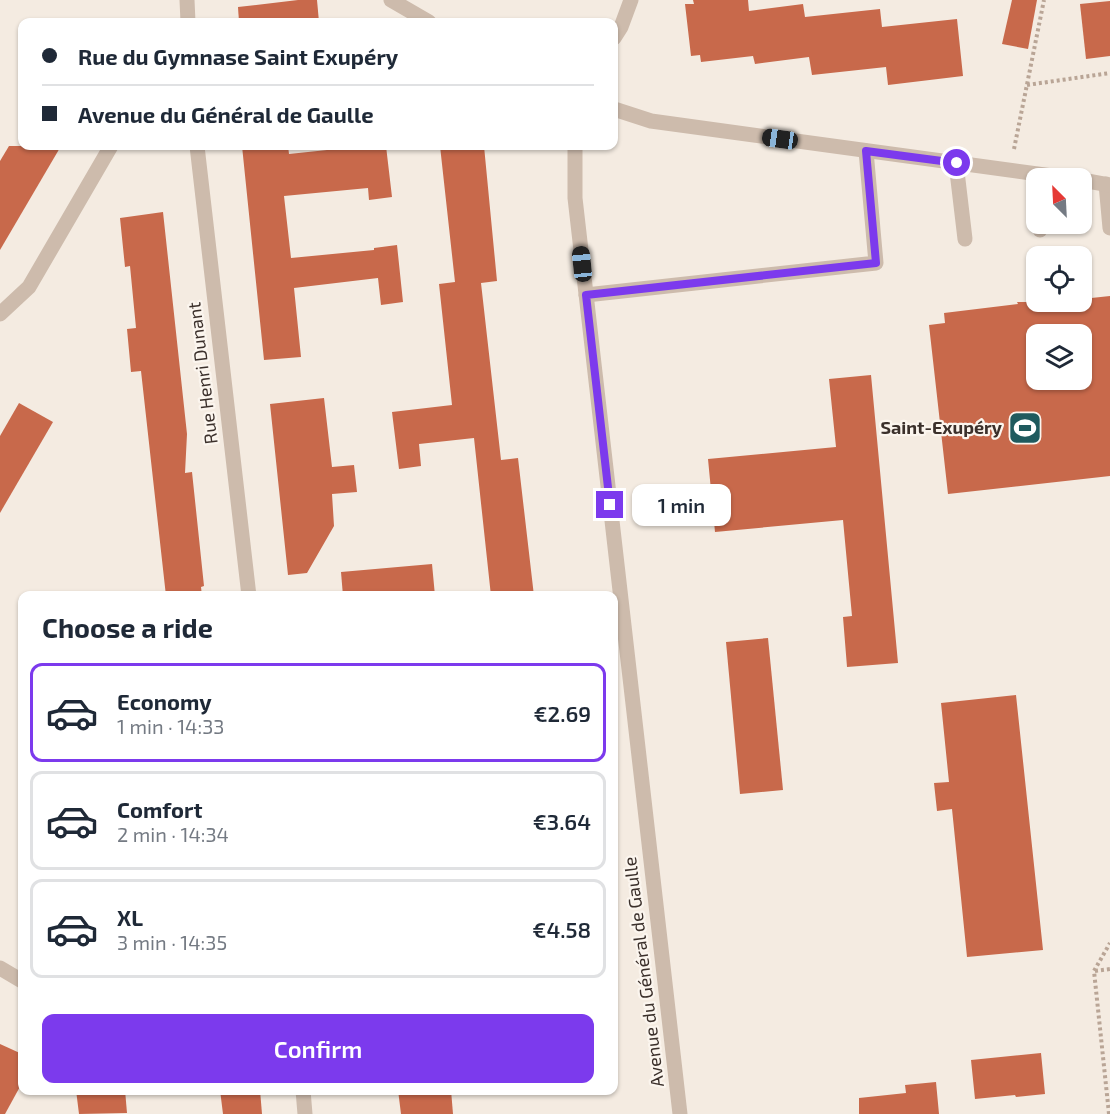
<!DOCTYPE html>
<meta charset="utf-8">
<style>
body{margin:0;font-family:"Exo 2",sans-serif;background:#f6f6f7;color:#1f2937;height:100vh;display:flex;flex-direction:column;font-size:22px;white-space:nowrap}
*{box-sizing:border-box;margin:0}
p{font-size:20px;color:#747a83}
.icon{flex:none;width:33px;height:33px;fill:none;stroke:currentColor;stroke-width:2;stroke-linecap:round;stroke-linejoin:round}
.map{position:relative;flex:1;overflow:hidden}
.drawer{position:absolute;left:18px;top:591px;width:600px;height:504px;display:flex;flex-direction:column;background:#fff;border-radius:12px;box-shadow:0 2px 4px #0004}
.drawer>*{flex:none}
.top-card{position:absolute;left:18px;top:18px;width:600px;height:132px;border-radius:12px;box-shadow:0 2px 4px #0004;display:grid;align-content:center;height:132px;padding:0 24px;background:#fff}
.needle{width:39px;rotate:336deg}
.buttons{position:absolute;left:1026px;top:168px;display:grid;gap:12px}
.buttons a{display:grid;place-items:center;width:66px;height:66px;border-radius:12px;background:#fff;box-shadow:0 2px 4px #0004;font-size:30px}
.end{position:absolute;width:27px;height:27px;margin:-14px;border:8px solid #7c3aed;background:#fff;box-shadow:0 0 0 3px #fff}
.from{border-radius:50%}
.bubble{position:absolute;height:42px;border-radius:12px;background:#fff;box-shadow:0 2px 4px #0004;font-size:20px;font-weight:600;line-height:42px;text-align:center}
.car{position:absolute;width:18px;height:36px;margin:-18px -9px;border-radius:8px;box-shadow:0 0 4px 2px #0007;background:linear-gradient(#222 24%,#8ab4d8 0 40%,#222 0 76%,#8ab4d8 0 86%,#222 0)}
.top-card b{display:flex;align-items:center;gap:21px;height:57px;font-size:22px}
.top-card b+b{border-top:2px solid #e0e1e3}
.top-card i{width:15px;height:15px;background:#1f2937}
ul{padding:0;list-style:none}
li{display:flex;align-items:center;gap:18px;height:99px;margin:0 12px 9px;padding:0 12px;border:3px solid #e0e1e3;border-radius:12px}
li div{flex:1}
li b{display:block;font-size:22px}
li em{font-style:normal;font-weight:600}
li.on{border-color:#7c3aed}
li>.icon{width:54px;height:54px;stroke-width:1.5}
h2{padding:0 24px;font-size:27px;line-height:72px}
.cta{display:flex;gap:12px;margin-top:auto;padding:12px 24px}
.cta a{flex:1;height:69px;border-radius:12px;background:#7c3aed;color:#fff;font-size:24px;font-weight:600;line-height:69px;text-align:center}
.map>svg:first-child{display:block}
.building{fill:#c8694b;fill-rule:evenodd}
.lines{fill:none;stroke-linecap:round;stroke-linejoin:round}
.path{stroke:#b9a596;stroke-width:4;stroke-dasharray:3 3;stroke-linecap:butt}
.lane{stroke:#cdbbac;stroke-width:15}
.street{stroke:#cdbbac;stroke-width:15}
.route{stroke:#7c3aed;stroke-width:8}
.labels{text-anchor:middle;stroke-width:4.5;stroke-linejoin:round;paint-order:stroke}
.street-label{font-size:18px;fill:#3b302b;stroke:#fbf5ee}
.poi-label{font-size:18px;font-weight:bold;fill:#3b302b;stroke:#fbf5ee;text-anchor:end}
</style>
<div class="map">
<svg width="1110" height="1114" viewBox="0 0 1110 1114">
<rect width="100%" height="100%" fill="#f4ebe1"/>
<!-- building -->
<g class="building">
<path d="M 298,0 L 317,0 L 319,22 L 239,22 L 238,7 Z"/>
<path d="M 693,0 L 748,0 L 749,11 L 803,4 L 805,17 L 880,9 L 882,27 L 957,19 L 963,76 L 888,85 L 886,67 L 812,75 L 809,57 L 755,64 L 753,56 L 701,62 L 700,55 L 691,56 L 685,4 L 694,4 Z"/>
<path d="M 1012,0 L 1037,0 L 1028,49 L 1002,44 Z"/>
<path d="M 1110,1 L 1110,56 L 1086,59 L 1080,4 Z"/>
<path d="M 9,146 L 61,146 L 0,250 L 0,161 Z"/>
<path d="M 242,146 L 288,146 L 289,154 L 365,146 L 386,146 L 392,197 L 369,200 L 368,188 L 284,196 L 291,258 L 374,250 L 374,248 L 397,245 L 403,302 L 381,305 L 378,278 L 294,288 L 301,357 L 264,360 Z"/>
<path d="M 440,146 L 484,146 L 497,281 L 481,283 L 501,460 L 518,458 L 534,596 L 491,596 L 474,438 L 419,444 L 421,466 L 399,469 L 392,412 L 452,405 L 439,284 L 455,282 Z"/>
<path d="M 163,212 L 187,434 L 185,473 L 192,472 L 204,586 L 201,587 L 202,596 L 166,596 L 141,371 L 131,372 L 127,329 L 136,328 L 130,266 L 125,267 L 120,218 Z"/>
<path d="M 1110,296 L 1110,476 L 948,494 L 929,325 L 945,323 L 944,313 L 1018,304 L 1017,302 L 1082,302 L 1082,299 ZM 1036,334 L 1082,334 L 1082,380 L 1036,380 Z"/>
<path d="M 871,375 L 898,663 L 847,667 L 843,617 L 852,616 L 843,520 L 715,532 L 708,459 L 836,447 L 829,379 Z"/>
<path d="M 324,398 L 332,467 L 354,465 L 357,492 L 332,494 L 334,526 L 307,573 L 288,575 L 270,404 Z"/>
<path d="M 19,403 L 53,422 L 0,513 L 0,436 Z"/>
<path d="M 432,564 L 435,596 L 343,596 L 341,572 Z"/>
<path d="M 768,638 L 783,790 L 740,794 L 726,642 Z"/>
<path d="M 1016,695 L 1043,950 L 967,957 L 952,809 L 937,811 L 934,783 L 949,782 L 941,703 Z"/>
<path d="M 0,1044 L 22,1054 L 22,1083 L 5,1114 L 0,1114 Z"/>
<path d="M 1041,1053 L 1045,1094 L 1016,1097 L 1015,1095 L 975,1099 L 971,1060 Z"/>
<path d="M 936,1082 L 939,1114 L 859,1114 L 859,1098 L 906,1093 L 905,1085 Z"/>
<path d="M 76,1090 L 125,1090 L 127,1113 L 79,1114 Z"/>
<path d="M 220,1090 L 260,1090 L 262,1114 L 223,1114 Z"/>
<path d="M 398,1090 L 451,1090 L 453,1114 L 401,1114 Z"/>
</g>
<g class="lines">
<!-- path -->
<g class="path">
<path d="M 1027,85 L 1110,73"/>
<path d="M 1014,149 L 1044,0"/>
<path d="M 1095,971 L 1110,969"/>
<path d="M 1109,1114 L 1094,971 L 1110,943"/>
</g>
<!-- lane -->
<g class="lane">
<path d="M 956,163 L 965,239"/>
<path d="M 1106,184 L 1110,228"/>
<path d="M 1040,224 L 1040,230"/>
<path d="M 586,295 L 876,263 L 866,151"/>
</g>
<!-- street -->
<g class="street">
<path d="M 187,0 L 188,22"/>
<path d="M 391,0 L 429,22"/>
<path d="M 614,38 L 621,27 L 631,0"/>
<path d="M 614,109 L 651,121 L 1067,178"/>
<path d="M 197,146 L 249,596"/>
<path d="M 575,146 L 575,198 L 680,1114"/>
<path d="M 1082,180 L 1110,185"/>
<path d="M 0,314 L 29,287 L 111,146"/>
<path d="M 0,968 L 22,981"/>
<path d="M 303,1090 L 305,1114"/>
</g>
</g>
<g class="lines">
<!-- route -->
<path class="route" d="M 610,505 L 586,295 L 876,263 L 866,151 L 957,163"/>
</g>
<!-- icons -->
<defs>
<symbol id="stadium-square" viewBox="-11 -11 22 22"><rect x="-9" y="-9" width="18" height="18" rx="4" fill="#1f5a5e" stroke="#fbf5ee"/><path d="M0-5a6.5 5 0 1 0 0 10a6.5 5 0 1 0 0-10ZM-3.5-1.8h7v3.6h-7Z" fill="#fff"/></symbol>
</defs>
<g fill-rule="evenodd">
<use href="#stadium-square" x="1006" y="409" width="38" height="38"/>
</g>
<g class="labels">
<!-- street labels -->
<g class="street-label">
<text transform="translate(203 373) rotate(-97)" y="6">Rue Henri Dunant</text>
<text transform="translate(644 972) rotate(-97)" y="6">Avenue du Général de Gaulle</text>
</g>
<!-- poi labels -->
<g class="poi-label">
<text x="1002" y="434">Saint-Exupéry</text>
</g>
</g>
</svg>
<div class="buttons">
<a><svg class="needle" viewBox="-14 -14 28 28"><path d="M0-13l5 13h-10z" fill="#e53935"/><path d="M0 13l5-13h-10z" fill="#747a83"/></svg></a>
<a><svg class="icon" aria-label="locate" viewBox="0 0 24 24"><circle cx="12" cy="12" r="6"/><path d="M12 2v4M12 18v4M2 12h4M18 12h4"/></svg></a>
<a><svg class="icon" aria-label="layers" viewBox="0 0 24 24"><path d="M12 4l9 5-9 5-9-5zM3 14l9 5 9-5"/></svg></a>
</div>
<i class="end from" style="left:957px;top:163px"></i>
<i class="end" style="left:610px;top:505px"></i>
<div class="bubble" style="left:632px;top:484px;width:99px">1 min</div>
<i class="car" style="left:780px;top:139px;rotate:278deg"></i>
<i class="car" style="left:582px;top:264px;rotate:354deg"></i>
<div class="top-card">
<b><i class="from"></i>Rue du Gymnase Saint Exupéry</b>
<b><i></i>Avenue du Général de Gaulle</b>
</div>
<section class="drawer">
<h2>Choose a ride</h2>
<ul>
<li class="on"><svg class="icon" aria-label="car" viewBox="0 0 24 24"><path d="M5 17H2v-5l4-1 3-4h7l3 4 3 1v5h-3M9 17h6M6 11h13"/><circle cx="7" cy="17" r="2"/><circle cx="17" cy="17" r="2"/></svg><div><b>Economy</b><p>1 min · 14:33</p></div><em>€2.69</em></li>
<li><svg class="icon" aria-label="car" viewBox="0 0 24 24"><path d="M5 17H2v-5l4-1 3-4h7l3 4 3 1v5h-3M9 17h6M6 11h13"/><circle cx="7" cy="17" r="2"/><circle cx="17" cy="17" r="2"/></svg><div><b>Comfort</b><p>2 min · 14:34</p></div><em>€3.64</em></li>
<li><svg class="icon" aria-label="car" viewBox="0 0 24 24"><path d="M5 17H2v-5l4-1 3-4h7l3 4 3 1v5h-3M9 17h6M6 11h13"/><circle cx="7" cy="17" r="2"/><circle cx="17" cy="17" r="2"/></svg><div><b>XL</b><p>3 min · 14:35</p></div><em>€4.58</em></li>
</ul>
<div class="cta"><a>Confirm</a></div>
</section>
</div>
